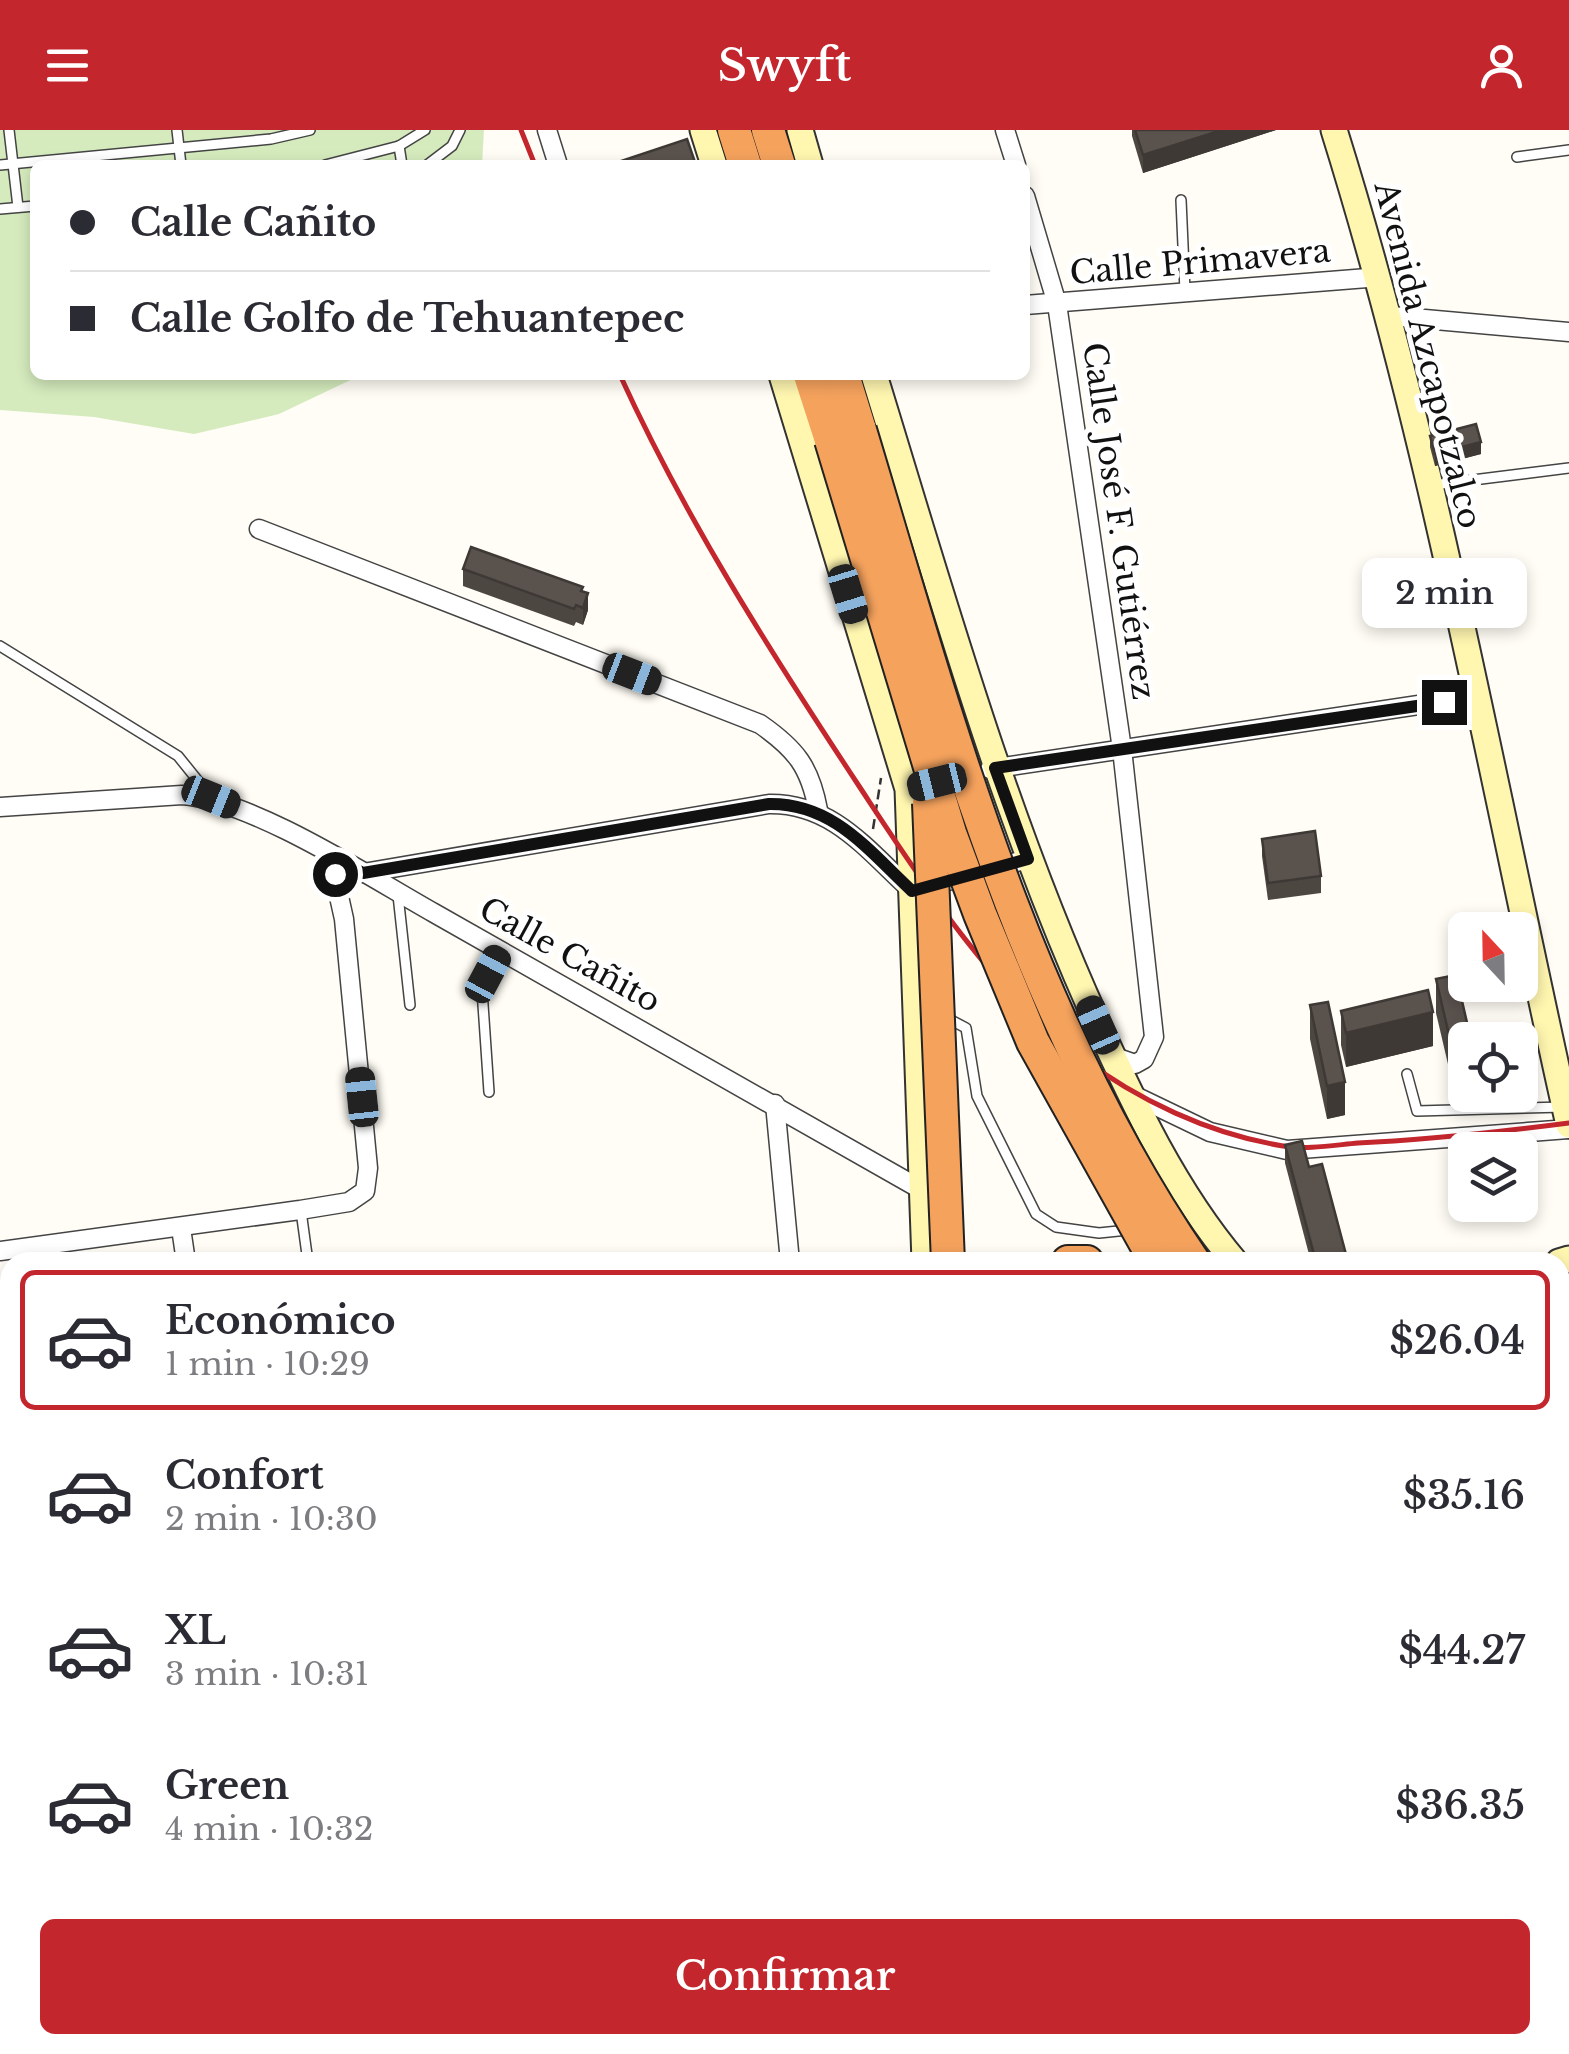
<!DOCTYPE html>
<html lang="es">
<meta charset="utf-8">
<style>
body{margin:0;font-family:"Libre Baskerville",serif;background:#f7f7f7;color:#2b2b33;height:100vh;display:flex;flex-direction:column;font-size:38px;white-space:nowrap}
*{box-sizing:border-box;margin:0}
p{font-size:32px;color:#7c7c81}
.icon{flex:none;width:55px;height:55px;fill:none;stroke:currentColor;stroke-width:2;stroke-linecap:round;stroke-linejoin:round}
.map{position:relative;flex:1;overflow:hidden}
.side{position:absolute;left:0px;top:1122px;width:1570px;height:802px;display:flex;flex-direction:column;background:#fff;border-radius:30px 30px 0 0;box-shadow:0 5px 15px #0003}
.side>*{flex:none}
.hud{position:absolute;left:30px;top:30px;width:1000px;height:220px;border-radius:15px;box-shadow:0 5px 15px #0003;display:grid;align-content:center;height:220px;padding:0 40px;background:#fff}
.needle{width:65px;rotate:338deg}
.controls{position:absolute;left:1448px;top:782px;display:grid;gap:20px}
.controls a{display:grid;place-items:center;width:90px;height:90px;border-radius:15px;background:#fff;box-shadow:0 5px 15px #0003;font-size:50px}
.end{position:absolute;width:45px;height:45px;margin:-22px;border:12px solid #111;background:#fff;box-shadow:0 0 0 5px #fff}
.from{border-radius:50%}
.bubble{position:absolute;height:70px;border-radius:15px;background:#fff;box-shadow:0 5px 15px #0003;font-size:32px;font-weight:600;line-height:70px;text-align:center}
.car{position:absolute;width:30px;height:60px;margin:-30px -15px;border-radius:12px;box-shadow:0 0 8px 2px #0007;background:linear-gradient(#222 24%,#8ab4d8 0 40%,#222 0 76%,#8ab4d8 0 86%,#222 0)}
.hud b{display:flex;align-items:center;gap:35px;height:95px;font-size:38px}
.hud b+b{border-top:2px solid #e1e1e2}
.hud i{width:25px;height:25px;background:#2b2b33}
ul{padding:18px 0 0;list-style:none}
li{display:flex;align-items:center;gap:30px;height:140px;margin:0 20px 15px;padding:0 20px;border:5px solid transparent;border-radius:15px}
li div{flex:1}
li b{display:block;font-size:38px}
li em{font-style:normal;font-weight:600}
li.on{border-color:#c4262e}
li>.icon{width:90px;height:90px;stroke-width:1.5}
.primary-button{display:flex;gap:20px;margin-top:auto;padding:20px 40px}
.primary-button a{flex:1;height:115px;border-radius:15px;background:#c4262e;color:#fff;font-size:40px;font-weight:600;line-height:115px;text-align:center}
header{display:flex;justify-content:space-between;align-items:center;height:130px;padding:0 40px;background:#c4262e;color:#fff;font-size:45px;font-weight:600}
.map>svg:first-child{display:block}
.green{fill:#d5ebbd}
.lines{fill:none;stroke-linecap:round;stroke-linejoin:round}
.lane-casing{stroke:#444;stroke-width:12}
.street-casing{stroke:#444;stroke-width:21}
.secondary-casing{stroke:#333;stroke-width:29}
.highway-casing{stroke:#222;stroke-width:36}
.path{stroke:#333;stroke-width:2.5;stroke-dasharray:10 5;stroke-linecap:butt}
.lane{stroke:#fff;stroke-width:9}
.street{stroke:#fff;stroke-width:18}
.secondary{stroke:#fff6b0;stroke-width:25}
.highway{stroke:#f5a25d;stroke-width:32}
.rail{stroke:#c4262e;stroke-width:5}
.highway-bridge-casing{stroke:#222;stroke-width:36;stroke-linecap:butt}
.highway-bridge{stroke:#f5a25d;stroke-width:32}
.wall{fill:#4d4742}
.shaded-wall{fill:#3f3936}
.building{fill:#5a524d;stroke:#3f3936;stroke-width:2.5}
.route{stroke:#111;stroke-width:12}
.labels{text-anchor:middle;stroke-width:10;stroke-linejoin:round;paint-order:stroke}
.street-label{font-size:32px;fill:#111;stroke:#fff}
</style>
<header><svg class="icon" aria-label="menu" viewBox="0 0 24 24"><path d="M4 6h16M4 12h16M4 18h16"/></svg>Swyft<svg class="icon" aria-label="person" viewBox="0 0 24 24"><circle cx="12" cy="8" r="4"/><path d="M4 21q1-7 8-7t8 7"/></svg></header>
<div class="map">
<svg width="1569" height="1924" viewBox="0 0 1569 1924">
<rect width="100%" height="100%" fill="#fffdf5"/>
<!-- green -->
<g class="green">
<path d="M 0,0 L 484,0 L 482,35 L 35,35 L 35,245 L 361,245 L 279,284 L 194,304 L 94,287 L 0,280 Z"/>
<path d="M 1560,1205 L 1569,1213 L 1568,1294 L 1560,1294 Z"/>
<path d="M 1569,1441 L 1569,1614 L 1560,1615 L 1560,1443 Z"/>
</g>
<g class="lines">
<defs>
<g id="lane">
<path d="M 9,0 L 18,77"/>
<path d="M 177,0 L 181,35"/>
<path d="M 399,16 L 402,35"/>
<path d="M 1517,27 L 1569,20"/>
<path d="M 0,35 L 271,9 L 310,0"/>
<path d="M 325,35 L 399,16 L 425,0"/>
<path d="M 427,35 L 452,16 L 460,0"/>
<path d="M 1181,70 L 1185,161"/>
<path d="M 0,79 L 35,76"/>
<path d="M 1433,355 L 1569,338"/>
<path d="M 0,516 L 178,626 L 211,667"/>
<path d="M 398,765 L 410,875"/>
<path d="M 947,888 L 966,898 L 977,966 L 1036,1084 L 1056,1097 L 1099,1103 L 1128,1100"/>
<path d="M 1407,944 L 1417,981 L 1564,977"/>
<path d="M 489,962 L 482,860 L 500,820"/>
<path d="M 301,1081 L 308,1132"/>
</g>
<g id="street">
<path d="M 547,0 L 558,35"/>
<path d="M 1005,0 L 1016,35"/>
<path d="M 1025,66 L 1057,174 L 1122,619 L 1154,907 L 1144,929 L 1135,934 L 1112,926"/>
<path d="M 1025,175 L 1380,147"/>
<path d="M 1391,186 L 1569,202"/>
<path d="M 259,399 L 760,594 C 796,619 810,637 818,680"/>
<path d="M 990,639 L 1479,566"/>
<path d="M 0,677 L 182,665 C 252,670 370,747 434,783 C 597,874 759,967 922,1060"/>
<path d="M 363,743 L 769,674 C 833,673 867,720 912,761 L 1027,729"/>
<path d="M 1131,964 L 1210,1002 L 1287,1020 L 1569,999"/>
<path d="M 775,974 L 790,1132"/>
<path d="M 181,1098 L 186,1132"/>
<path d="M 0,1121 L 300,1080 L 349,1072 L 365,1061 L 368,1038 L 344,789 L 330,726"/>
<path d="M 0,1487 L 10,1485"/>
<path d="M 0,1670 L 10,1668"/>
<path d="M 1560,1896 L 1569,1894"/>
<path d="M 162,1915 L 167,1924"/>
<path d="M 360,1915 L 361,1924"/>
<path d="M 555,1915 L 556,1924"/>
<path d="M 711,1915 L 711,1924"/>
<path d="M 802,1915 L 803,1924"/>
<path d="M 1053,1915 L 1054,1924"/>
<path d="M 1322,1915 L 1324,1924"/>
<path d="M 1395,1924 L 1448,1915"/>
</g>
<g id="secondary">
<path d="M 703,0 L 714,35"/>
<path d="M 800,0 L 810,35"/>
<path d="M 1334,0 C 1436,326 1494,662 1569,995"/>
<path d="M 782,245 L 908,659 L 925,1132"/>
<path d="M 874,245 C 941,463 1002,682 1096,890 C 1134,974 1175,1061 1235,1132"/>
<path d="M 1559,1132 L 1569,1129"/>
<path d="M 1560,1169 L 1569,1173"/>
<path d="M 1560,1429 L 1569,1426"/>
<path d="M 1560,1700 L 1569,1711"/>
<path d="M 222,1924 L 234,1915"/>
<path d="M 278,1924 L 290,1915"/>
<path d="M 1162,1924 L 1168,1915"/>
</g>
<g id="highway">
<path d="M 734,0 L 745,35"/>
<path d="M 768,0 L 779,35"/>
<path d="M 810,245 L 831,310"/>
<path d="M 843,245 L 860,300"/>
<path d="M 1068,1132 L 1087,1132"/>
<path d="M 1560,1194 L 1569,1201"/>
<path d="M 1560,1333 L 1569,1327"/>
<path d="M 1560,1391 L 1569,1390"/>
<path d="M 1560,1601 L 1569,1612"/>
<path d="M 1560,1647 L 1569,1658"/>
<path d="M 1102,1924 L 1109,1915"/>
</g>
</defs>
<!-- lane casing -->
<use href="#lane" class="lane-casing"/>
<!-- street casing -->
<use href="#street" class="street-casing"/>
<!-- secondary casing -->
<use href="#secondary" class="secondary-casing"/>
<!-- highway casing -->
<use href="#highway" class="highway-casing"/>
<!-- path -->
<g class="path">
<path d="M 873,699 L 881,648"/>
<path d="M 1560,1300 L 1569,1299"/>
<path d="M 0,1445 L 6,1469"/>
</g>
<!-- lane -->
<use href="#lane" class="lane"/>
<!-- street -->
<use href="#street" class="street"/>
<!-- secondary -->
<use href="#secondary" class="secondary"/>
<!-- highway -->
<use href="#highway" class="highway"/>
<!-- rail -->
<g class="rail">
<path d="M 521,0 L 535,35"/>
<path d="M 620,245 C 686,390 772,524 859,656 C 919,747 990,859 1078,925 C 1137,970 1209,1004 1283,1016 C 1306,1020 1335,1015 1358,1013 C 1429,1010 1499,1002 1569,993"/>
</g>
<defs>
<g id="highway-bridge">
<path d="M 860,300 C 946,586 1023,883 1194,1132"/>
<path d="M 831,310 L 950,703 L 980,784 L 1033,912 L 1156,1132"/>
<path d="M 929,673 L 948,1132"/>
</g>
</defs>
<!-- highway-bridge casing -->
<use href="#highway-bridge" class="highway-bridge-casing"/>
<!-- highway-bridge -->
<use href="#highway-bridge" class="highway-bridge"/>
</g>
<!-- wall -->
<g class="wall">
<path d="M 1132,0 L 1276,0 L 1143,43 L 1132,6 Z"/>
<path d="M 1430,306 L 1481,324 L 1435,336 L 1430,317 Z"/>
<path d="M 463,439 L 583,461 L 588,480 L 583,495 L 576,492 L 574,496 L 463,456 Z"/>
<path d="M 1262,709 L 1321,746 L 1321,763 L 1268,770 L 1262,726 Z"/>
<path d="M 1436,849 L 1471,910 L 1455,964 L 1436,883 Z"/>
<path d="M 1310,875 L 1345,985 L 1327,989 L 1310,909 Z"/>
<path d="M 1341,881 L 1433,916 L 1346,937 L 1341,915 Z"/>
<path d="M 1285,1015 L 1309,1037 L 1348,1132 L 1311,1132 L 1285,1033 Z"/>
</g>
<!-- shaded-wall -->
<g class="shaded-wall">
<path d="M 1222,0 L 1276,0 L 1143,43 L 1143,25 Z"/>
<path d="M 1481,312 L 1481,324 L 1435,336 L 1435,324 Z"/>
<path d="M 588,463 L 588,480 L 583,495 L 583,478 Z"/>
<path d="M 1433,882 L 1433,916 L 1346,937 L 1346,903 Z"/>
<path d="M 1465,928 L 1465,962 L 1455,964 L 1455,931 Z"/>
<path d="M 1345,952 L 1345,985 L 1327,989 L 1327,956 Z"/>
<path d="M 1569,1524 L 1569,1535 L 1560,1542 L 1560,1531 Z"/>
</g>
<!-- building -->
<g class="building">
<path d="M 1135,0 L 1222,0 L 1143,25 Z"/>
<path d="M 687,9 L 696,35 L 619,35 L 618,32 Z"/>
<path d="M 1476,294 L 1481,312 L 1435,324 L 1430,306 Z"/>
<path d="M 471,417 L 583,457 L 581,461 L 588,463 L 583,478 L 576,475 L 574,479 L 463,439 Z"/>
<path d="M 1315,701 L 1321,746 L 1268,753 L 1262,709 Z"/>
<path d="M 1456,845 L 1471,910 L 1465,910 L 1465,928 L 1455,931 L 1436,849 Z"/>
<path d="M 1428,860 L 1433,882 L 1346,903 L 1341,881 Z"/>
<path d="M 1328,872 L 1345,952 L 1327,956 L 1310,875 Z"/>
<path d="M 1302,1011 L 1309,1037 L 1322,1034 L 1348,1132 L 1316,1132 L 1285,1015 Z"/>
<path d="M 1560,1503 L 1569,1509 L 1569,1524 L 1560,1531 Z"/>
</g>
<g class="lines">
<!-- route -->
<path class="route" d="M 335,744 L 330,726 L 363,743 L 769,674 C 833,673 868,720 912,761 L 1028,729 L 995,638 L 1444,572"/>
</g>
<g class="labels">
<!-- street labels -->
<g class="street-label">
<text transform="translate(1200 132) rotate(-5)" y="11">Calle Primavera</text>
<text transform="translate(1428 225) rotate(76)" y="11">Avenida Azcapotzalco</text>
<text transform="translate(1119 391) rotate(82)" y="11">Calle José F. Gutiérrez</text>
<text transform="translate(570 825) rotate(29)" y="11">Calle Cañito</text>
</g>
</g>
</svg>
<div class="controls">
<a><svg class="needle" viewBox="-14 -14 28 28"><path d="M0-13l5 13h-10z" fill="#e53935"/><path d="M0 13l5-13h-10z" fill="#7c7c81"/></svg></a>
<a><svg class="icon" aria-label="locate" viewBox="0 0 24 24"><circle cx="12" cy="12" r="6"/><path d="M12 2v4M12 18v4M2 12h4M18 12h4"/></svg></a>
<a><svg class="icon" aria-label="layers" viewBox="0 0 24 24"><path d="M12 4l9 5-9 5-9-5zM3 14l9 5 9-5"/></svg></a>
</div>
<i class="end from" style="left:335px;top:744px"></i>
<i class="end" style="left:1444px;top:572px"></i>
<div class="bubble" style="left:1362px;top:428px;width:165px">2 min</div>
<i class="car" style="left:848px;top:464px;rotate:163deg"></i>
<i class="car" style="left:632px;top:544px;rotate:111deg"></i>
<i class="car" style="left:937px;top:652px;rotate:256deg"></i>
<i class="car" style="left:211px;top:667px;rotate:112deg"></i>
<i class="car" style="left:488px;top:844px;rotate:28deg"></i>
<i class="car" style="left:1098px;top:895px;rotate:336deg"></i>
<i class="car" style="left:362px;top:967px;rotate:354deg"></i>
<div class="hud">
<b><i class="from"></i>Calle Cañito</b>
<b><i></i>Calle Golfo de Tehuantepec</b>
</div>
<section class="side">
<ul>
<li class="on"><svg class="icon" aria-label="car" viewBox="0 0 24 24"><path d="M5 17H2v-5l4-1 3-4h7l3 4 3 1v5h-3M9 17h6M6 11h13"/><circle cx="7" cy="17" r="2"/><circle cx="17" cy="17" r="2"/></svg><div><b>Económico</b><p>1 min · 10:29</p></div><em>$26.04</em></li>
<li><svg class="icon" aria-label="car" viewBox="0 0 24 24"><path d="M5 17H2v-5l4-1 3-4h7l3 4 3 1v5h-3M9 17h6M6 11h13"/><circle cx="7" cy="17" r="2"/><circle cx="17" cy="17" r="2"/></svg><div><b>Confort</b><p>2 min · 10:30</p></div><em>$35.16</em></li>
<li><svg class="icon" aria-label="car" viewBox="0 0 24 24"><path d="M5 17H2v-5l4-1 3-4h7l3 4 3 1v5h-3M9 17h6M6 11h13"/><circle cx="7" cy="17" r="2"/><circle cx="17" cy="17" r="2"/></svg><div><b>XL</b><p>3 min · 10:31</p></div><em>$44.27</em></li>
<li><svg class="icon" aria-label="car" viewBox="0 0 24 24"><path d="M5 17H2v-5l4-1 3-4h7l3 4 3 1v5h-3M9 17h6M6 11h13"/><circle cx="7" cy="17" r="2"/><circle cx="17" cy="17" r="2"/></svg><div><b>Green</b><p>4 min · 10:32</p></div><em>$36.35</em></li>
</ul>
<div class="primary-button"><a>Confirmar</a></div>
</section>
</div>
